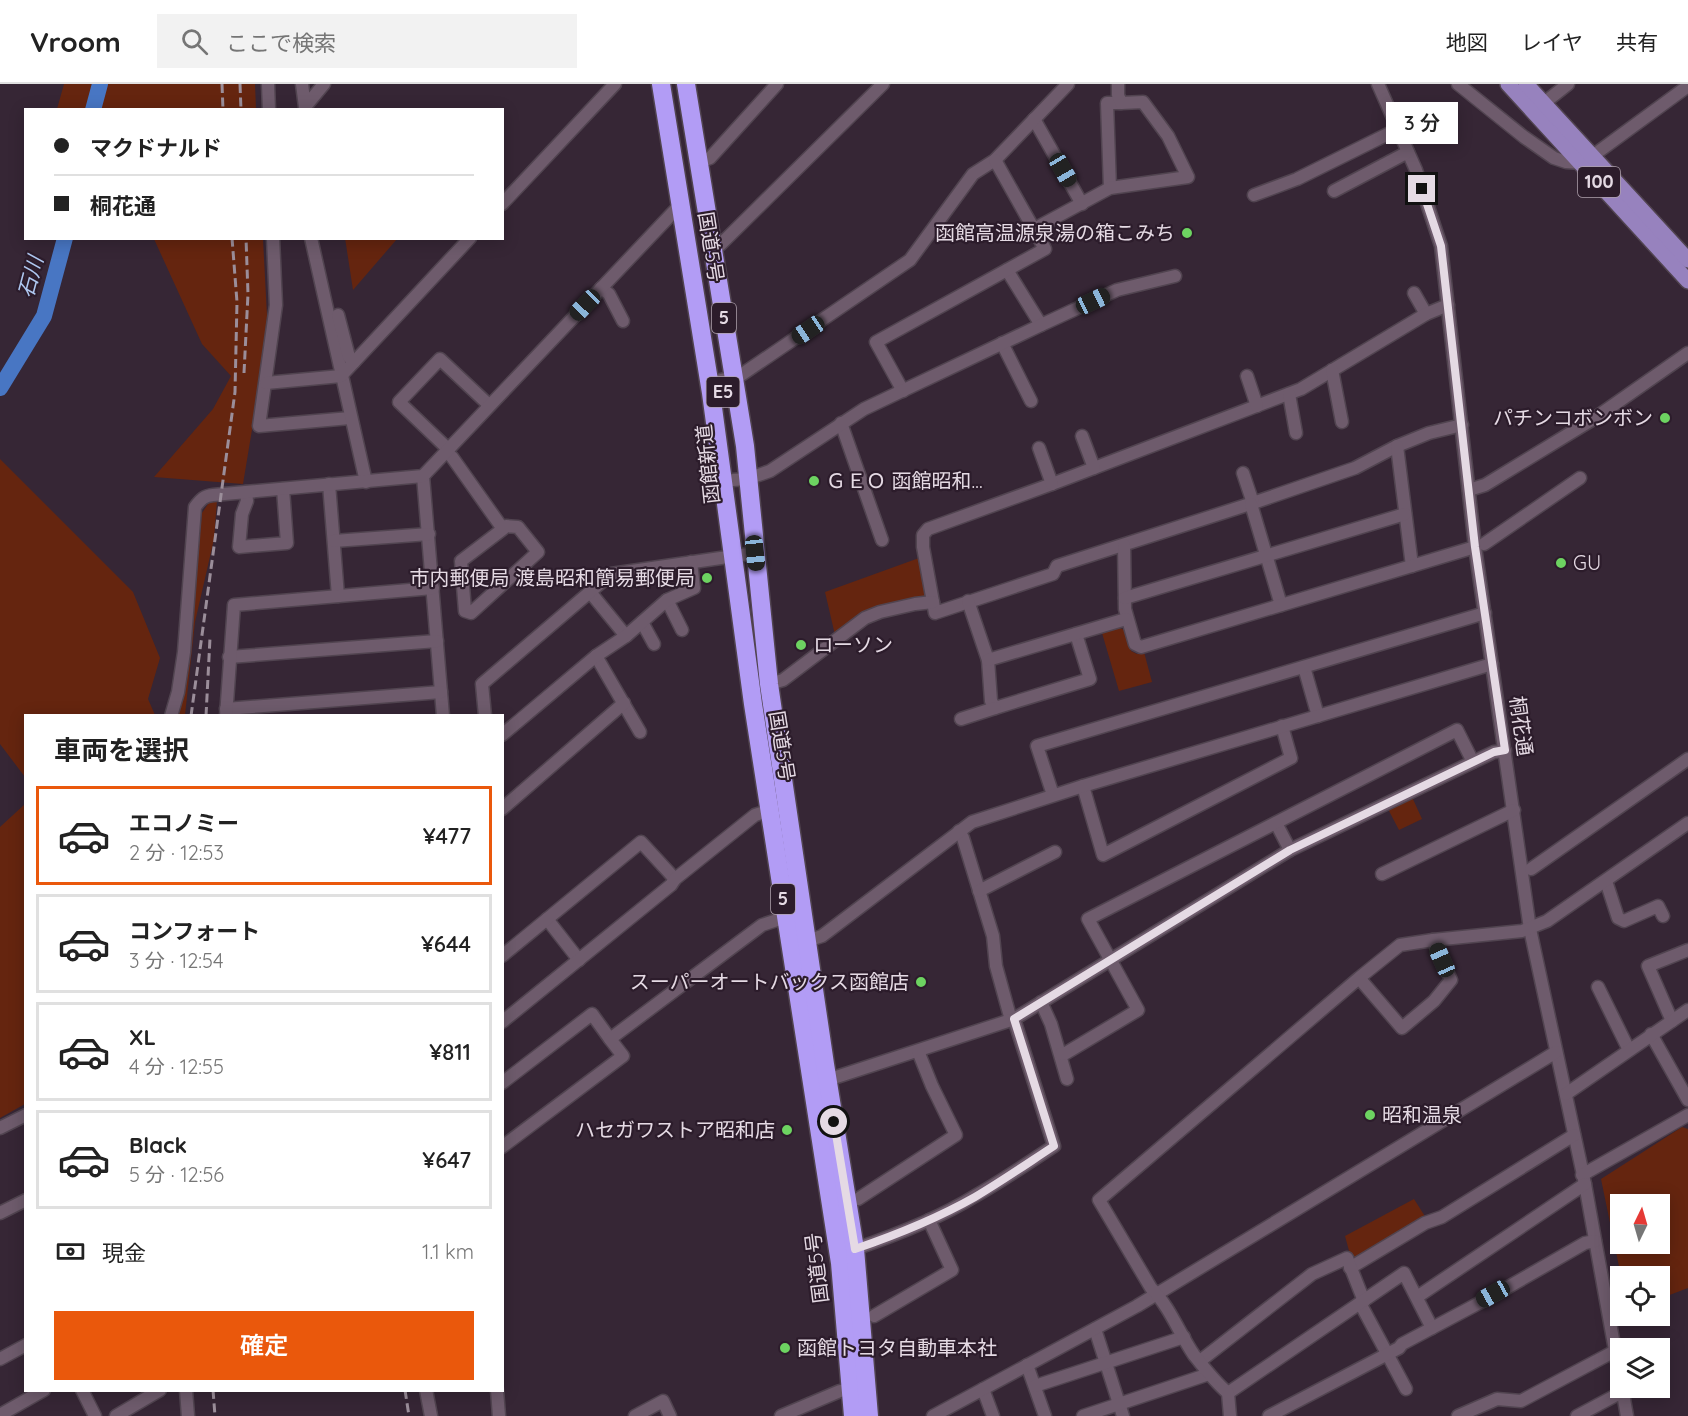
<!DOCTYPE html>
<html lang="ja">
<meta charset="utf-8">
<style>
body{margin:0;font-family:Quicksand,"Noto Sans JP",sans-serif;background:#f2f2f2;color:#222;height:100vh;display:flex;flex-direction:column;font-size:22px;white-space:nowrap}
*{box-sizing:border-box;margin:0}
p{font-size:20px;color:#767676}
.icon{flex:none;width:33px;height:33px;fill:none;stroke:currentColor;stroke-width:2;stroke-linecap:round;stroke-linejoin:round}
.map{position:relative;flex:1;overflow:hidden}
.sheet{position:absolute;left:24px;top:630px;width:480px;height:678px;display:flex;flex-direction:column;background:#fff;border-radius:0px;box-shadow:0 3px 15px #0003}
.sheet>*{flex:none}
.top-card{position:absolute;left:24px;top:24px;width:480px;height:132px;border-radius:0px;box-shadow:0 3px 15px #0003;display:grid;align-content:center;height:132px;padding:0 30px;background:#fff}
.needle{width:39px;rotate:5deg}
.tools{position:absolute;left:1610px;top:1110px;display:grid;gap:12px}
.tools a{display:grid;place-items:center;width:60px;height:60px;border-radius:0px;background:#fff;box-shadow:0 3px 15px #0003;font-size:30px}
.end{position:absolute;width:27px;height:27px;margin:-14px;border:8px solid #e5dae4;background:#111;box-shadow:0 0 0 3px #111}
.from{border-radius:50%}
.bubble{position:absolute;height:42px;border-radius:0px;background:#fff;box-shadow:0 3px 15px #0003;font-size:20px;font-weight:600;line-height:42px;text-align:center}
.car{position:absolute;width:18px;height:36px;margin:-18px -9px;border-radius:8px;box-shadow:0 0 4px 2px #0007;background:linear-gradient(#222 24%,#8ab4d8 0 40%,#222 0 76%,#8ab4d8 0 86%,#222 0)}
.top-card b{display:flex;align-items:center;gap:21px;height:57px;font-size:22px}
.top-card b+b{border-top:2px solid #e0e0e0}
.top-card i{width:15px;height:15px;background:#222}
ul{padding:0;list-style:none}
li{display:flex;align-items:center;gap:18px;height:99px;margin:0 12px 9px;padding:0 18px;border:3px solid #e0e0e0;border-radius:0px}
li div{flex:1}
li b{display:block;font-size:22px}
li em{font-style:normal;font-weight:600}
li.selected{border-color:#ea580c}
li>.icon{width:54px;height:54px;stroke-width:1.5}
h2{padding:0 30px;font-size:27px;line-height:72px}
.pay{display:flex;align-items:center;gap:15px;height:66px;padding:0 30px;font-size:22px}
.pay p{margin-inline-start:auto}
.action{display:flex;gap:12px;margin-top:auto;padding:12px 30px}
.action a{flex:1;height:69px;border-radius:0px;background:#ea580c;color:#fff;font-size:24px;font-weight:600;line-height:69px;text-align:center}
header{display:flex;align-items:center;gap:36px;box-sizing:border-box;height:84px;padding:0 30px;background:#fff;border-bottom:2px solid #e0e0e0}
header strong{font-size:28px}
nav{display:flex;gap:33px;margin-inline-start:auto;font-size:21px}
.search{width:420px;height:54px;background:#f2f2f2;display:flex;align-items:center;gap:15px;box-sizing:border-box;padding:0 21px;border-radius:0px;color:#767676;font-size:22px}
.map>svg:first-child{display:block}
.green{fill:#65250f;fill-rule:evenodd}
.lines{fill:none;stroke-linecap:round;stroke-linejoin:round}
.river{stroke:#4876c3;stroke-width:16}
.minor-casing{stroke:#514450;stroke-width:15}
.major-casing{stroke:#514450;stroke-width:18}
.highway-casing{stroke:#514450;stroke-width:21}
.minor{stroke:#6e5b6c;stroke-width:12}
.major{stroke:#9782be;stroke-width:15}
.highway{stroke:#b29cf5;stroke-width:18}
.rail{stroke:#9b8e9a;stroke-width:3;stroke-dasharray:9 4.5;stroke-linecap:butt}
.route{stroke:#e5dae4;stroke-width:8}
.poi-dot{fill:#6dd361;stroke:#2c1c2b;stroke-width:2}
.labels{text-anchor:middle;stroke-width:4.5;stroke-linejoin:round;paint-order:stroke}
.shield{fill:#2c1c2b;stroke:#aea1ac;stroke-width:1.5}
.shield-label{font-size:18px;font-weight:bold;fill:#e5dae4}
.poi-label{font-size:20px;fill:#e5dae4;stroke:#2c1c2b;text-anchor:end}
.street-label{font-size:20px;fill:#e5dae4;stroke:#2c1c2b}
.water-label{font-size:21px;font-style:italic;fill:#afc8f1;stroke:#2c1c2b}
</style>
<header>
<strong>Vroom</strong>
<div class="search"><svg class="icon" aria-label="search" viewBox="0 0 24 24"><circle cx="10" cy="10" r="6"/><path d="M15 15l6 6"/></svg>ここで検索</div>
<nav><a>地図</a><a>レイヤ</a><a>共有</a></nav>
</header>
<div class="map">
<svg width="1688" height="1332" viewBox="0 0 1688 1332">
<rect width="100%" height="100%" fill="#362635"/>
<!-- green -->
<g class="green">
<path d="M 64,0 L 255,0 L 256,25 L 57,25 Z"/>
<path d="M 345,154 L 397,154 L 397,155 L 353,206 Z"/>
<path d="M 154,155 L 263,155 L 267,232 L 264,273 L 243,400 L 154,393 L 213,325 L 231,292 L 202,260 Z"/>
<path d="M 0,375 L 133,508 L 160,574 L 148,615 L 155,631 L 26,632 L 25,693 L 0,660 Z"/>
<path d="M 217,416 L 214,455 L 195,538 L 185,631 L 175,632 L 188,576 L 202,429 L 210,417 Z"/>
<path d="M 919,474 L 927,513 L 835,551 L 825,508 Z"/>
<path d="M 1118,543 L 1126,547 L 1131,567 L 1137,570 L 1144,568 L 1152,598 L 1119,607 L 1102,549 Z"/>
<path d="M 1412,713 L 1422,735 L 1399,746 L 1388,725 Z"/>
<path d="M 25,720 L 25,1020 L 0,1034 L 0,743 Z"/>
<path d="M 1682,1043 L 1688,1045 L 1688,1204 L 1659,1215 L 1659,1192 L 1621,1192 L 1601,1095 ZM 1620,1120 L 1659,1120 L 1659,1160 L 1620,1160 Z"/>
<path d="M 1414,1115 L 1426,1134 L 1356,1175 L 1351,1174 L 1345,1152 Z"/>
</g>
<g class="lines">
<!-- river -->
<g class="river">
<path d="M 93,26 L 100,0"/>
<path d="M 0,304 L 44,232 L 65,154"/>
</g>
<defs>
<g id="minor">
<path d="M 268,0 L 269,26"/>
<path d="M 302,0 L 305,23 L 324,0"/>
<path d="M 1378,0 L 1416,86 L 1441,162 L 1475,463 L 1530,845 L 1585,1100 L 1620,1294"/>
<path d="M 1458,0 L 1524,53 L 1554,74 L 1566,78 L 1583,79 L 1688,2"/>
<path d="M 1544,19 L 1568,0"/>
<path d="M 1034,35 L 1082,120"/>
<path d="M 699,78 L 710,74 L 777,0"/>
<path d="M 1110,104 L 1107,19 L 1121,19"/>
<path d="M 1334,107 L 1408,68"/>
<path d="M 1254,111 L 1297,95 L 1398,45"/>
<path d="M 502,120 L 615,0"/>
<path d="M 1034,145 L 1110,104 L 1188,93 L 1168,52 L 1143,18 L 1121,19 L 1118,11 L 1118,0"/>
<path d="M 273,154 L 276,221 L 259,342 L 350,334"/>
<path d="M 311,154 L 366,398"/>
<path d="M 720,161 L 883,0"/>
<path d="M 1007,186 L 1041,241"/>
<path d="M 601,204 L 609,210 L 623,237"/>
<path d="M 1414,209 L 1426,230"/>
<path d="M 1448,221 L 1426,230 L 1301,305 L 1052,400 L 928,445 L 923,451 L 923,463 L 935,529 L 1053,490 L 1057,482 L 1253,419 L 1355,384 L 1397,362 L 1429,349 L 1462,341"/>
<path d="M 338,231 L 349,273 L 354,278"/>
<path d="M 1002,259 L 1031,317"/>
<path d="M 1332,286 L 1342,338"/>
<path d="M 1247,292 L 1257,322"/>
<path d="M 266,299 L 341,292 L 470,154"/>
<path d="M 709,299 L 741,291 L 910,176 L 973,90 L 995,76 L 1068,0"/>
<path d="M 903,307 L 876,258 L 1045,165 L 995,76"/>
<path d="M 1289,310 L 1296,349"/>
<path d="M 841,339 L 882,456"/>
<path d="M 1082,352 L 1094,384"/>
<path d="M 1397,362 L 1412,482"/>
<path d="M 1039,364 L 1052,400"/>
<path d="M 448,365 L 399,318 L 440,275 L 489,321"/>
<path d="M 446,368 L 452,373 L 503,445 L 506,442 L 518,443 L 538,468 L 471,529 L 465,527 L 461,477 L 503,445"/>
<path d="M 1243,389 L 1253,419"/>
<path d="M 423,392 L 443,632"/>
<path d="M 733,396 L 747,395 L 770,387 L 864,325 L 1041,241 L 1117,206 L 1175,192"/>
<path d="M 329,400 L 338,512"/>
<path d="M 1469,406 L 1485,401 L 1595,334 L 1688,269"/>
<path d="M 246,408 L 247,417 L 242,430 L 239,463 L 287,459 L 283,405"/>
<path d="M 1251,420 L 1281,521"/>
<path d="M 334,457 L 429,450"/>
<path d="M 1484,460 L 1580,394"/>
<path d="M 1124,461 L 1125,525 L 1135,560 L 1141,563 L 1475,463"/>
<path d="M 590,508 L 626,552"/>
<path d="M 1125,514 L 1405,430"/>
<path d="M 667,516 L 682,546"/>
<path d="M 968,517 L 988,576 L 991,617 L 995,624 L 1090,595 L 1076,550"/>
<path d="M 642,538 L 654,560"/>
<path d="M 596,572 L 640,648"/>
<path d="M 229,573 L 437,557"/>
<path d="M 988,576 L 1126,535"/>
<path d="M 1304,583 L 1318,632"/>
<path d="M 769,600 L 783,596 L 865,534 L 880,528 L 915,520 L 933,518"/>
<path d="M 226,625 L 441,608"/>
<path d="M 171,632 L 178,608 L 184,568 L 195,423 C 201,415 204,412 213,411 L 423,392 L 682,119"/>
<path d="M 226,632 L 234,521 L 433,504"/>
<path d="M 485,632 L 482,600 L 611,490 L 755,469"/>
<path d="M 961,635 L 995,624"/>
<path d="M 502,651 L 596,572 L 626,552 L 667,516 L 694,504 L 691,478"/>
<path d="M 1083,702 L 1103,771 L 1291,674 L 1282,642"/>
<path d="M 1053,711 L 1037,662 L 1485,529"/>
<path d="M 502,725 L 624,619"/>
<path d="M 1276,739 L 1290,766"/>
<path d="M 959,747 L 963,754 L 993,852 L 996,882 L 1011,936"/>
<path d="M 1531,785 L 1688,675"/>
<path d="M 1382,790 L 1514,726"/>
<path d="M 1606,797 L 1618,834 L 1624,837 L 1658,822 L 1663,832"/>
<path d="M 979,807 L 1055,768"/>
<path d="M 547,835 L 579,876"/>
<path d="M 1433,856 L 1522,847 L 1547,837 L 1688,739"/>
<path d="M 807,857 L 822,852 L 972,738 L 1083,702 L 1492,580"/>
<path d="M 502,872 L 641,758 L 675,795"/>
<path d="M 1598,903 L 1629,966"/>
<path d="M 1041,918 L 1051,940 L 1067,995"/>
<path d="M 1672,937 L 1648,882 L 1688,866"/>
<path d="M 502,938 L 671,801 L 675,795 L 755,731 L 777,724"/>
<path d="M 1651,950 L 1688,1016"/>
<path d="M 1061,970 L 1066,969 L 1138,926 L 1088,835 L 1457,646 L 1473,678"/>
<path d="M 821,998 L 1014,935 L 1290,766 L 1473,678 L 1494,668 L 1505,667"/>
<path d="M 502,999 L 592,930 L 610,955"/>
<path d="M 1566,1010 L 1688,926"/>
<path d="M 0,1044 L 26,1031"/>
<path d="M 502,1063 L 623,972 L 610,955 L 762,841 L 786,833"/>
<path d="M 1582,1091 L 1688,1031"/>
<path d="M 858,1115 L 956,1051 L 932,1002 L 918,967"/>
<path d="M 0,1129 L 26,1116"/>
<path d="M 855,1165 C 896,1151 938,1135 975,1112 C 1002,1097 1028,1079 1054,1062 L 1014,935"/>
<path d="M 1350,1184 L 1425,1139 L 1442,1133 L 1574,1051"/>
<path d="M 1417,1213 L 1585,1100"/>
<path d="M 1360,1219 L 1406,1305"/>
<path d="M 874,1232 L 952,1186 L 929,1136"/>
<path d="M 1095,1245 L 1123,1332"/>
<path d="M 0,1275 L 26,1261"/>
<path d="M 1200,1277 L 1312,1190 L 1347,1174 L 1364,1217"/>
<path d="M 1027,1281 L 1045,1332"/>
<path d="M 1035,1302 L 1184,1253"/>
<path d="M 1622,1304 L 1627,1332"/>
<path d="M 983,1305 L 993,1332"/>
<path d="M 82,1306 L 95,1332"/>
<path d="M 186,1306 L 188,1332"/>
<path d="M 426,1306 L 431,1332"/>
<path d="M 497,1306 L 499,1332"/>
<path d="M 1228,1309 L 1404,1189 L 1432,1244"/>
<path d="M 0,1331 L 44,1306"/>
<path d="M 116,1332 L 160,1306"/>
<path d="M 635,1332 L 663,1317 L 670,1332"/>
<path d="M 781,1332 L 840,1307 L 858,1303"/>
<path d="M 933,1332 L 1137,1222 L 1556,968"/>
<path d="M 1083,1332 L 1209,1290"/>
<path d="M 1230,1332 L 1228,1309 C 1215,1298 1205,1285 1194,1271 C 1179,1249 1170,1223 1151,1204 L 1099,1116 L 1359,894 L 1400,861 L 1433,856 L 1451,896 L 1434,917 L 1402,944 L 1359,894"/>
<path d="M 1269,1332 L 1399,1264 L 1402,1260 L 1496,1210 L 1585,1159 L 1595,1157"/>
<path d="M 1458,1332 L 1497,1315 L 1521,1317 L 1615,1267"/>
<path d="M 1577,1332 L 1622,1308"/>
</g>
<g id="major">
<path d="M 1508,0 L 1688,197"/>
<path d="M 1526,0 L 1688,176"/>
</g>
<g id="highway">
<path d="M 661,0 L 711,309 L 753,620 L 840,1179 L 853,1332"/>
<path d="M 686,0 L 745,362 L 769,600 L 825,980 L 855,1165 L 869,1332"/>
</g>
</defs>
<!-- minor casing -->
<use href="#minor" class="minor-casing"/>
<!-- major casing -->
<use href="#major" class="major-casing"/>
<!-- highway casing -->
<use href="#highway" class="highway-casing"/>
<!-- minor -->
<use href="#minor" class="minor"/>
<!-- major -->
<use href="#major" class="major"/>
<!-- highway -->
<use href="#highway" class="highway"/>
<!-- rail -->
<g class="rail">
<path d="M 222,0 L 223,26"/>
<path d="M 240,0 L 241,26"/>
<path d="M 244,289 L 248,210 L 246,154"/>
<path d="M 191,632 L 235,308 L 237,218 L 232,154"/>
<path d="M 206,632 L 210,554"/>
<path d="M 213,1306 L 215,1332"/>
<path d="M 405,1306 L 409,1332"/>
</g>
</g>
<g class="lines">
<!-- route -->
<path class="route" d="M 834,1038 L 855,1165 C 896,1151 938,1134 975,1113 C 1002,1097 1028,1079 1054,1062 L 1014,935 L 1290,766 L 1494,668 L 1505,666 L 1475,463 L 1441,162 L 1422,105"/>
</g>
<!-- markers -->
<g class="poi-dot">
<circle cx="1187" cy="149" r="6"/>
<circle cx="1665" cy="334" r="6"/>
<circle cx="814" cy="397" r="6"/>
<circle cx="1561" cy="479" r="6"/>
<circle cx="707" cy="494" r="6"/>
<circle cx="801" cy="561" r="6"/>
<circle cx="921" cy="898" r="6"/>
<circle cx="1370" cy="1031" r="6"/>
<circle cx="787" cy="1046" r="6"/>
<circle cx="785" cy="1264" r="6"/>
</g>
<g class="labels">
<!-- shield labels -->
<g class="shield">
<rect x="1578" y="83" width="42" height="30" rx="4.5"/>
<rect x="712" y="219" width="24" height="30" rx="4.5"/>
<rect x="706.5" y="293" width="33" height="30" rx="4.5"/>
<rect x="771" y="800" width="24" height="30" rx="4.5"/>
</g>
<g class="shield-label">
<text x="1599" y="104">100</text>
<text x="724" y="240">5</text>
<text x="723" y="314">E5</text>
<text x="783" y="821">5</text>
</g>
<!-- poi labels -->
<g class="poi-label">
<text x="1175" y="156">函館高温源泉湯の箱こみち</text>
<text x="1653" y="341">パチンコボンボン</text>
<text x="826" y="404" text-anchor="start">ＧＥＯ 函館昭和…</text>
<text x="1573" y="486" text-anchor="start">GU</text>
<text x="695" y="501">市内郵便局 渡島昭和簡易郵便局</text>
<text x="813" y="568" text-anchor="start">ローソン</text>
<text x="909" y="905">スーパーオートバックス函館店</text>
<text x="1382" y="1038" text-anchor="start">昭和温泉</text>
<text x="775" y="1053">ハセガワストア昭和店</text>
<text x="797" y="1271" text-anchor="start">函館トヨタ自動車本社</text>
</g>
<!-- street labels -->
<g class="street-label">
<text transform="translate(711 163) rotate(81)" y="7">国道5号</text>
<text transform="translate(708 380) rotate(-96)" y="7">函館新道</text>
<text transform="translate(1521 642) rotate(82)" y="7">桐花通</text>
<text transform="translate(782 662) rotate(81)" y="7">国道5号</text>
<text transform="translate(817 1184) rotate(-97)" y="7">国道5号</text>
</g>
<!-- water labels -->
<g class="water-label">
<text transform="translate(31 193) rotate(-75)" y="7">石川</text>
</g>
</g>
</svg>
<div class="tools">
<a><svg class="needle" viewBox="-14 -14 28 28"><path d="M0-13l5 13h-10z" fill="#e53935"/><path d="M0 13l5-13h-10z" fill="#767676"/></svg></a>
<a><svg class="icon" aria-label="locate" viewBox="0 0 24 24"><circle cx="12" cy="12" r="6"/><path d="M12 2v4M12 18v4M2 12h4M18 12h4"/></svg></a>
<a><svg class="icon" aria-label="layers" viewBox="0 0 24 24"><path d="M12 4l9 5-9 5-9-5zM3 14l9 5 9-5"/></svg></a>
</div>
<i class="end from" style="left:834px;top:1038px"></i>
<i class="end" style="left:1422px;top:105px"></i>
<div class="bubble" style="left:1386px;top:18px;width:72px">3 分</div>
<i class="car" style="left:1063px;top:86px;rotate:150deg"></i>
<i class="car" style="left:1093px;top:217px;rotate:65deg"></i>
<i class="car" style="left:585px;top:221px;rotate:224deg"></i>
<i class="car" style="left:808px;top:246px;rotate:236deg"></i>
<i class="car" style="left:755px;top:469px;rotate:174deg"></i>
<i class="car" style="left:1442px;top:876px;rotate:336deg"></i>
<i class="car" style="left:1493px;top:1210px;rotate:241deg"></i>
<div class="top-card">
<b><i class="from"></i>マクドナルド</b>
<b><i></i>桐花通</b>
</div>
<section class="sheet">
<h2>車両を選択</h2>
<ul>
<li class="selected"><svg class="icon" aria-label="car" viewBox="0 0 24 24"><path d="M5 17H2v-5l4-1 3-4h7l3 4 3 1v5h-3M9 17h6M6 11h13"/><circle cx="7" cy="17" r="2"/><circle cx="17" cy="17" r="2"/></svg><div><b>エコノミー</b><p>2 分 · 12:53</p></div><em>¥477</em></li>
<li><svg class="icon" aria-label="car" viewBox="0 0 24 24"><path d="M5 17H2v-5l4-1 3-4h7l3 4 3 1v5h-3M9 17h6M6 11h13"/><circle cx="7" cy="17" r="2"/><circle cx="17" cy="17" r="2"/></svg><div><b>コンフォート</b><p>3 分 · 12:54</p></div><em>¥644</em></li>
<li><svg class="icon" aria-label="car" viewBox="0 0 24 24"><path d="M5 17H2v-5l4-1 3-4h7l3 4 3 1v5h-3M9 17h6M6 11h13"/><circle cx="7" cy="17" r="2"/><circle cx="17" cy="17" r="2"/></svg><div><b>XL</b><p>4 分 · 12:55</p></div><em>¥811</em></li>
<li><svg class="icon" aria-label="car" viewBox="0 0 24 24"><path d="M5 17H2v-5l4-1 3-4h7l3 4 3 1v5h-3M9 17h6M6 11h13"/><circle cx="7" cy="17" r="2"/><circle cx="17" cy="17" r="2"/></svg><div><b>Black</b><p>5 分 · 12:56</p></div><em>¥647</em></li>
</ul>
<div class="pay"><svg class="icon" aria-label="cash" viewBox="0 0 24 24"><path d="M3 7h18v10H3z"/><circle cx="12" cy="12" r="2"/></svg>現金<p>1.1 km</p></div>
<div class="action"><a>確定</a></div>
</section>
</div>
